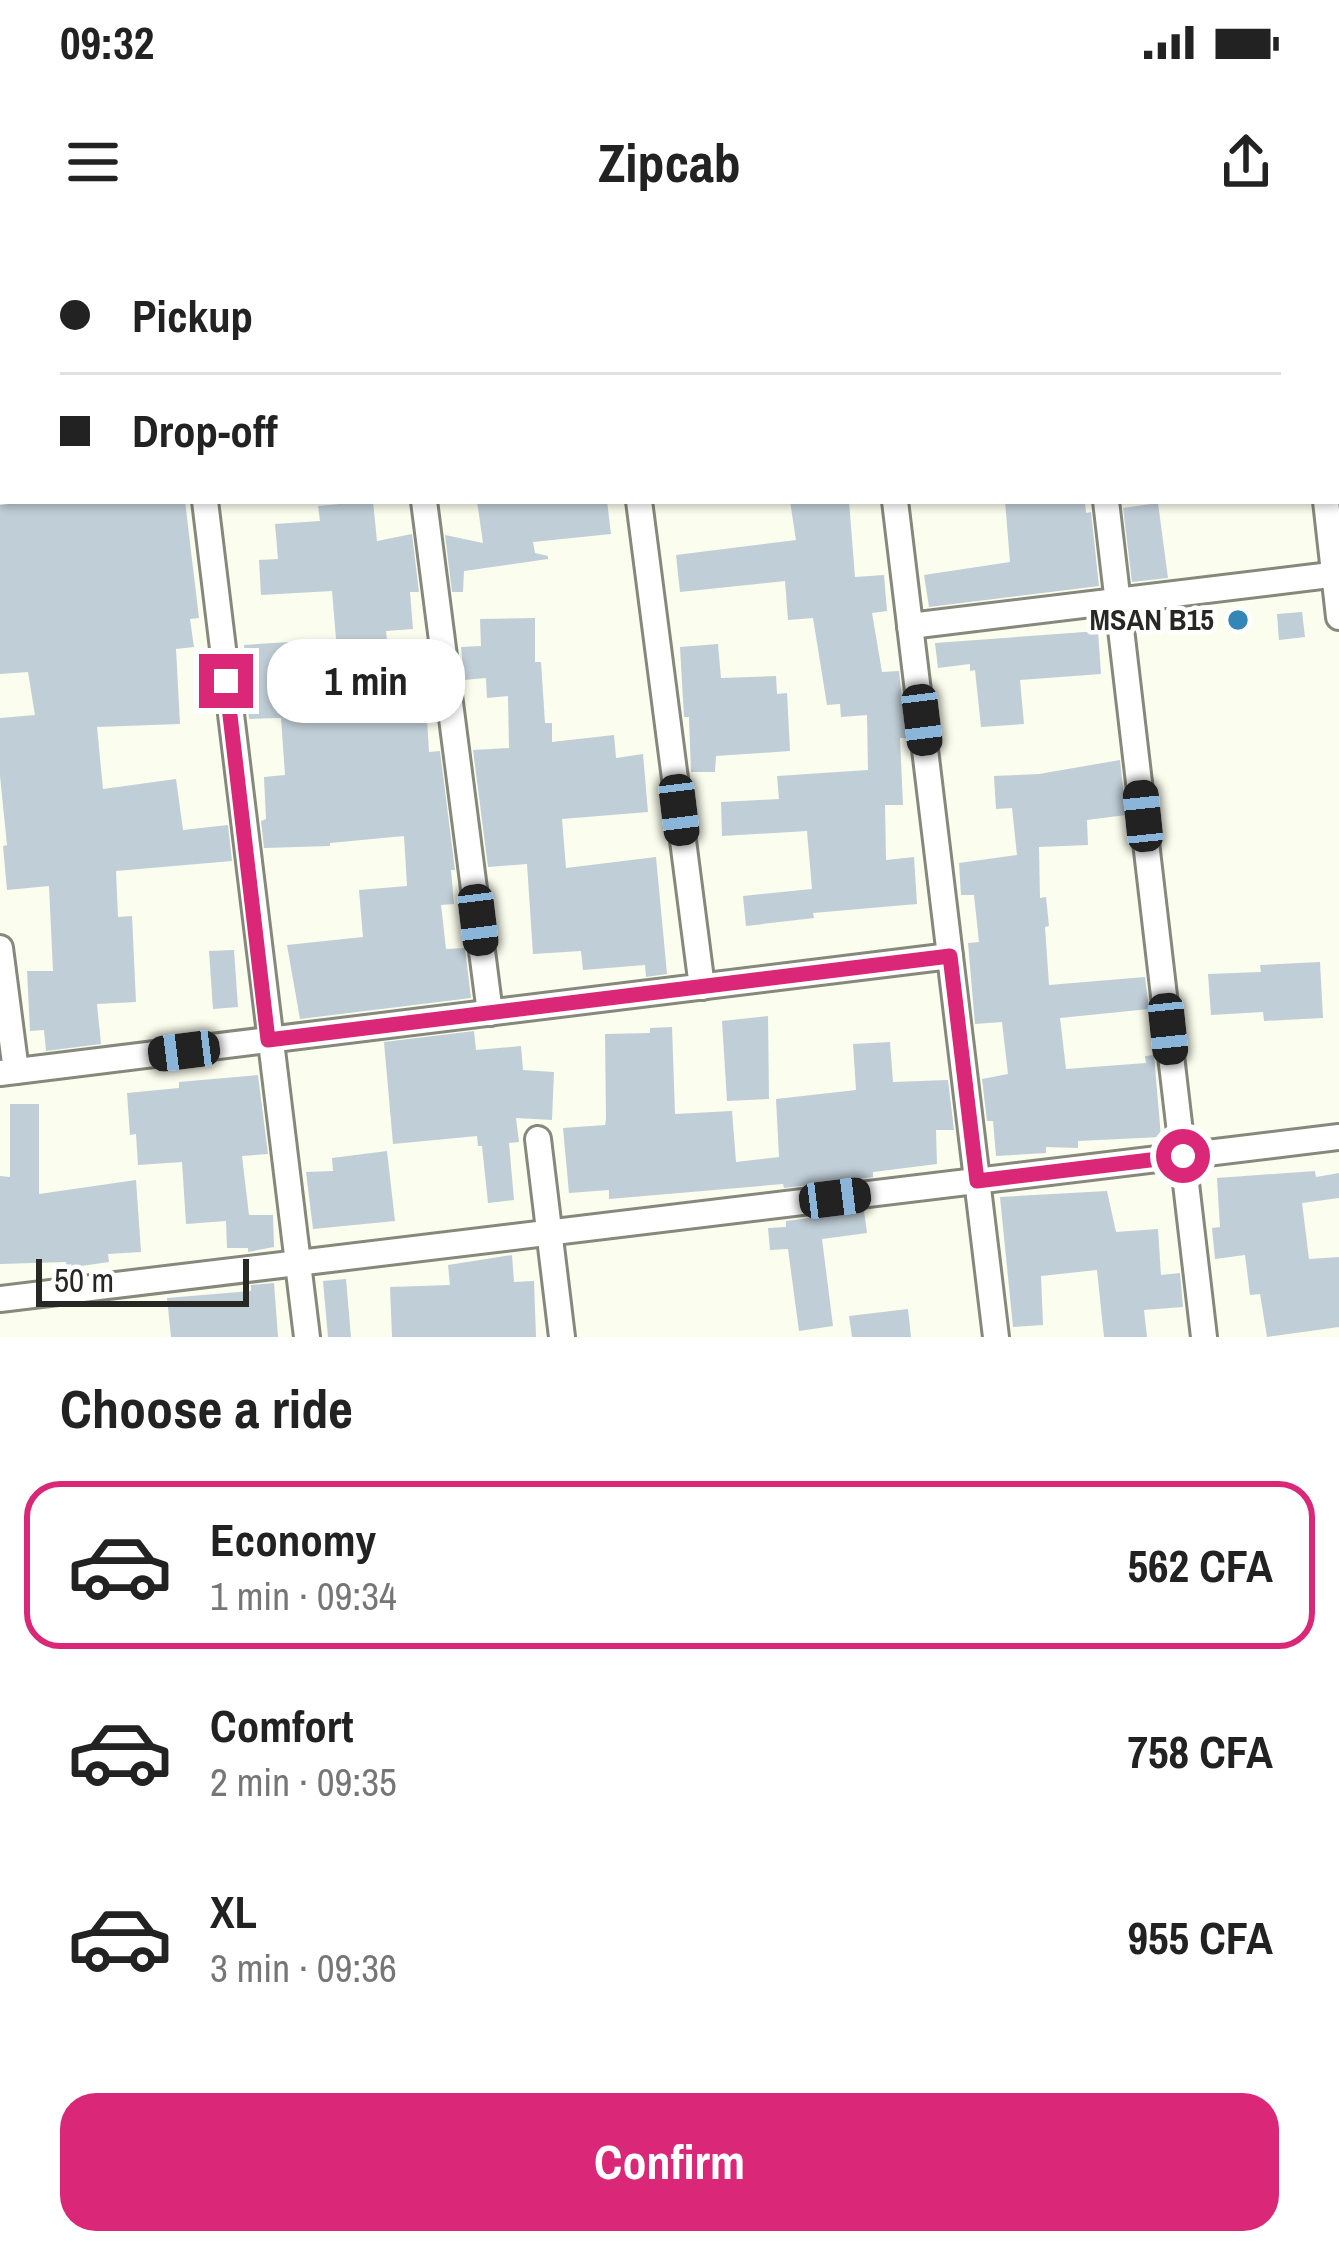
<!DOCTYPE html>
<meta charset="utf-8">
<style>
body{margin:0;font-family:"Archivo Narrow",sans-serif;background:#f6f6f6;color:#222;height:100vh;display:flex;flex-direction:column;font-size:45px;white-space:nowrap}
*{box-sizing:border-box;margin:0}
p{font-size:39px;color:#767676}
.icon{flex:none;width:66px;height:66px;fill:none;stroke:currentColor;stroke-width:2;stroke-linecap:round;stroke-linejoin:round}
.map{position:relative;height:1097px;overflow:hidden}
.drawer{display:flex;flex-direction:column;background:#fff;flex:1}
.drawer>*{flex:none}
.hud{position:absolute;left:0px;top:0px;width:1341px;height:264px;box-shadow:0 3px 9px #0004;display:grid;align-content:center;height:264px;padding:0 60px;background:#fff}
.scale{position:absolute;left:36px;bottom:30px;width:213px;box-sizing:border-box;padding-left:12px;border:6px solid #272823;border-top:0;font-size:33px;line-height:42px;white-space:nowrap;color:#272823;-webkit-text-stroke:9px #fff;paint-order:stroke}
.end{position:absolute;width:54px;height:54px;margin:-27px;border:15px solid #db2777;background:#fff;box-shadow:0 0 0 6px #fff}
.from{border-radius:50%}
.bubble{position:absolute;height:84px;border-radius:36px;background:#fff;box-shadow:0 3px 9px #0004;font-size:39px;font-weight:700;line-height:84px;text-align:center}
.car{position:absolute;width:36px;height:72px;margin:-36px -18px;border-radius:15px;box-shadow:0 0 9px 3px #0007;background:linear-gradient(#222 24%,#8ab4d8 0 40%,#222 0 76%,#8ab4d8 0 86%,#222 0)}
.hud b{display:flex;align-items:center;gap:42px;height:114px;font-size:45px}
.hud b+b{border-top:3px solid #e0e0e0}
.hud i{width:30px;height:30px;background:#222}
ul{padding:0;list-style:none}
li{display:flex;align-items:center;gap:36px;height:168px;margin:0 24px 18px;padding:0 36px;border:6px solid transparent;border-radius:36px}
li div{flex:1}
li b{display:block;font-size:45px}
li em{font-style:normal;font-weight:700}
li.on{border-color:#db2777}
li>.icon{width:108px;height:108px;stroke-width:1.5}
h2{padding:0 60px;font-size:54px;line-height:144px}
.primary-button{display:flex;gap:24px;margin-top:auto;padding:24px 60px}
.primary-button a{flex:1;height:138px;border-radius:36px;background:#db2777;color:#fff;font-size:48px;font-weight:700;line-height:138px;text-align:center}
.status{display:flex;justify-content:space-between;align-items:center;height:84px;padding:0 60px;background:#fff;direction:ltr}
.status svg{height:33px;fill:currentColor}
header{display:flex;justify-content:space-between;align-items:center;height:156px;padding:0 60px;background:#fff;font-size:54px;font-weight:700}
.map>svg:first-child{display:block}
.building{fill:#c0ced7}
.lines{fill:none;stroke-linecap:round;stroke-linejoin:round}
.street-casing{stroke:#86887b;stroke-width:30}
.street{stroke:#fff;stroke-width:24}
.route{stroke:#db2777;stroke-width:15}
.poi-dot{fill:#3386b6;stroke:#fff;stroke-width:4.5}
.labels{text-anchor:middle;stroke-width:9;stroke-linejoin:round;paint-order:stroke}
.poi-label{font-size:30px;font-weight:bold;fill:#272823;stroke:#fff;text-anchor:end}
</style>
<div class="status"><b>09:32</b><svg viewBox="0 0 49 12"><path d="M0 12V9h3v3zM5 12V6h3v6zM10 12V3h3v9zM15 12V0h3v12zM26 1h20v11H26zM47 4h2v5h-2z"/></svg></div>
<header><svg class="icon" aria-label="menu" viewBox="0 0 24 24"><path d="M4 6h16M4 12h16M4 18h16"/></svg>Zipcab<svg class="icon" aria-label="share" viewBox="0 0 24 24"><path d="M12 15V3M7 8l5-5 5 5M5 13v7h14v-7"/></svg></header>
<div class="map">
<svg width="1339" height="1097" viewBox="0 0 1339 1097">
<rect width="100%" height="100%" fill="#fbfdee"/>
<!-- building -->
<g class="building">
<path d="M 37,261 L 185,261 L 199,378 L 190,379 L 194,407 L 176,409 L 180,484 L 97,487 L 103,549 L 176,539 L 183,590 L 228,585 L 232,621 L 116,631 L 118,677 L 132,676 L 136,762 L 97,764 L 101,804 L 46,811 L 44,790 L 30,791 L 27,731 L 53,731 L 49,646 L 7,650 L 3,606 L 7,605 L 0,536 L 0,478 L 35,475 L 28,432 L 0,434 L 0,265 Z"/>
<path d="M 373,261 L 377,301 L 412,294 L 419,352 L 410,352 L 413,389 L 386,391 L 391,442 L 412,440 L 415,480 L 427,479 L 429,512 L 440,511 L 455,630 L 451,630 L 454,664 L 441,665 L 446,709 L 465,708 L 471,758 L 300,779 L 287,705 L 363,697 L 359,650 L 407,646 L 404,596 L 330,603 L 330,606 L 264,608 L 261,581 L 266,579 L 264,537 L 285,535 L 281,478 L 249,479 L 244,405 L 336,399 L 332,351 L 261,355 L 259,320 L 278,319 L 275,284 L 320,281 L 318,266 Z"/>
<path d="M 477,261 L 607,261 L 611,294 L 533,302 L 535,313 L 548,316 L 548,319 L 464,331 L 463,352 L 452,352 L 445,295 L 483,303 Z"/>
<path d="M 790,261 L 849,261 L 855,337 L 884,335 L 887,371 L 872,373 L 882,432 L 899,431 L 906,498 L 900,498 L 903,565 L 885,565 L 886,620 L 914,617 L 917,664 L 813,673 L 814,678 L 746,686 L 743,656 L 812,649 L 807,591 L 722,596 L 721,562 L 779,559 L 777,536 L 868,530 L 867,475 L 841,477 L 840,464 L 827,465 L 813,378 L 788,380 L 785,341 L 680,352 L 676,315 L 796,300 Z"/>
<path d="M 1005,261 L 1085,261 L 1086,273 L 1091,272 L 1099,346 L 929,367 L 924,335 L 1010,322 Z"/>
<path d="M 1158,263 L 1168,338 L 1132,342 L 1123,268 Z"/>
<path d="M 1302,372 L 1305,397 L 1279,400 L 1277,374 Z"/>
<path d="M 535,378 L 535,422 L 541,422 L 545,483 L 552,483 L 552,502 L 614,495 L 616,518 L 643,514 L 648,572 L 562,579 L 566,628 L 656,617 L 667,734 L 646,737 L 645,725 L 583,730 L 581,711 L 533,714 L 527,624 L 488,627 L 473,510 L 509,508 L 508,456 L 487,458 L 486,438 L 464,440 L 461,407 L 481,406 L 480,379 Z"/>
<path d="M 1098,391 L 1101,434 L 1020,440 L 1024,484 L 981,487 L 975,430 L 970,431 L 970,424 L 938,428 L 935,403 Z"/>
<path d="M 718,404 L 721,438 L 776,436 L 777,454 L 787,453 L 790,511 L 716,516 L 715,532 L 691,532 L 689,477 L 684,477 L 680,407 Z"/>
<path d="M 1120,520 L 1126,575 L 1087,580 L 1088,605 L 1039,607 L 1040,658 L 1046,657 L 1049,686 L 1045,687 L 1049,745 L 1145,737 L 1149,769 L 1060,778 L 1066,829 L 1146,823 L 1145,816 L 1154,815 L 1161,897 L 1078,901 L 1078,908 L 1046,907 L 1046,913 L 996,916 L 993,881 L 987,881 L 982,839 L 1008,834 L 1002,782 L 975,784 L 968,703 L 979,702 L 974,655 L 961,655 L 959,623 L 1017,615 L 1012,568 L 996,569 L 994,536 L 1039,534 Z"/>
<path d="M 234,710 L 238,767 L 213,769 L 209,711 Z"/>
<path d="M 1320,722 L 1323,778 L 1264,781 L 1263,772 L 1211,775 L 1208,734 L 1261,732 L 1260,725 Z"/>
<path d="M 768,776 L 769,859 L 727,861 L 722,781 Z"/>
<path d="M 672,787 L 675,874 L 732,871 L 736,922 L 779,917 L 776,859 L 856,850 L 853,804 L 890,802 L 893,842 L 948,840 L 954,890 L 936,890 L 937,924 L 873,932 L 873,937 L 784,948 L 783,944 L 609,959 L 609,950 L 569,953 L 563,888 L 605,885 L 606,879 L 605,794 L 650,793 L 650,788 Z"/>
<path d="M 474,791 L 476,810 L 521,806 L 523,830 L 554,832 L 552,880 L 516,878 L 519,902 L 509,903 L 514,960 L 488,963 L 482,906 L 478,906 L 477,896 L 393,904 L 384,802 Z"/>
<path d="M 258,835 L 268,914 L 242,916 L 249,975 L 273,975 L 274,1007 L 248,1012 L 248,1008 L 227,1008 L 226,981 L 186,984 L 182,922 L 138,925 L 136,894 L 130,895 L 127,853 L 179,848 L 179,842 Z"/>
<path d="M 10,864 L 39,864 L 39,954 L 136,940 L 141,1012 L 108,1014 L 109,1022 L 67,1028 L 66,1022 L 0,1024 L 0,936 L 10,937 Z"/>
<path d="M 387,911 L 395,981 L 313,989 L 306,932 L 333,931 L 332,918 Z"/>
<path d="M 1315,931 L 1316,937 L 1339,933 L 1339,958 L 1302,963 L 1309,1019 L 1339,1017 L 1339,1087 L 1267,1097 L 1260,1054 L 1250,1055 L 1245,1015 L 1215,1019 L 1212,988 L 1220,987 L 1217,938 Z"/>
<path d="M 1107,951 L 1116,992 L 1158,989 L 1161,1035 L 1180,1033 L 1183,1067 L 1144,1070 L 1147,1097 L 1104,1097 L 1097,1030 L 1041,1036 L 1043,1085 L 1013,1087 L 1000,957 Z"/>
<path d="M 864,971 L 867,993 L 822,999 L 833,1086 L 799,1091 L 788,1009 L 770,1010 L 768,988 L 786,987 L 786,981 Z"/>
<path d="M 512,1015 L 514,1042 L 534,1041 L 536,1097 L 392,1097 L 390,1047 L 450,1045 L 448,1025 Z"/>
<path d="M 346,1039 L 351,1097 L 328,1097 L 323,1041 Z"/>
<path d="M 274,1043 L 278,1097 L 171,1097 L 167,1058 L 251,1051 L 251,1045 Z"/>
<path d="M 908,1069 L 911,1097 L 852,1097 L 849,1076 Z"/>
</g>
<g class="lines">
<defs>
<g id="street">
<path d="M 173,0 L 174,3"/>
<path d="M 863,0 L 863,3"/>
<path d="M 1076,0 L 1076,3"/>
<path d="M 1296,0 L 1296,3"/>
<path d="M 0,153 L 3,153"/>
<path d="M 205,261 L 307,1097"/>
<path d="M 424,261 L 490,773"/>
<path d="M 639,261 L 702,747"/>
<path d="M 895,261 L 996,1097"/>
<path d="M 1106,261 L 1204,1097"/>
<path d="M 1326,261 L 1339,377"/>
<path d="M 910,386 L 1339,334"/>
<path d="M 0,708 L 16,831"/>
<path d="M 0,833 L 950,716"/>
<path d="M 538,899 L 562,1097"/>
<path d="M 0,1059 L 1339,897"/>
</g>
</defs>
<!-- street casing -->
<use href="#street" class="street-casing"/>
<!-- street -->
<use href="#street" class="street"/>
</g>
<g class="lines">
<!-- route -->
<path class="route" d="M 226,441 L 268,800 L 950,716 L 977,941 L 1183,916"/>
</g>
<!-- markers -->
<circle class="poi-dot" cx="1238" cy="380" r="12"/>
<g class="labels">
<!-- poi labels -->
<g class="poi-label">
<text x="1214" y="390">MSAN B15</text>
</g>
</g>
</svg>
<div class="scale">50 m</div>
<i class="end from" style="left:1183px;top:916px"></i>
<i class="end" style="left:226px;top:441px"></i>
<div class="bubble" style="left:267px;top:399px;width:198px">1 min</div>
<i class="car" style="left:922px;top:480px;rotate:173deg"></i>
<i class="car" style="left:679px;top:570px;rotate:173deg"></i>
<i class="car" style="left:1143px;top:576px;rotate:354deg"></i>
<i class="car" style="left:478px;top:680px;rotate:173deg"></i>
<i class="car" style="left:1168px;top:789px;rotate:174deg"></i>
<i class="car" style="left:184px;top:811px;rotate:263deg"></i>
<i class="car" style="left:835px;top:958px;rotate:83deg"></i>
<div class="hud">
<b><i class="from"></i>Pickup</b>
<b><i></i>Drop-off</b>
</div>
</div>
<section class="drawer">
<h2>Choose a ride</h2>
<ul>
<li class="on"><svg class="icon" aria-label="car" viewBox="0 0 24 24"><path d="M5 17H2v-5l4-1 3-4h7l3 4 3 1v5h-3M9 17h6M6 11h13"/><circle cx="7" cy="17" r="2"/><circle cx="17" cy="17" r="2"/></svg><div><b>Economy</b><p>1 min · 09:34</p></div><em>562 CFA</em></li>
<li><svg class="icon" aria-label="car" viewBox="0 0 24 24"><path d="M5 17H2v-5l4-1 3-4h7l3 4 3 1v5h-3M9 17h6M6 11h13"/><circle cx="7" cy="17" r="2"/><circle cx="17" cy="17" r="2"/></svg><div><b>Comfort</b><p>2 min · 09:35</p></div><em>758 CFA</em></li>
<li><svg class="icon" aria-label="car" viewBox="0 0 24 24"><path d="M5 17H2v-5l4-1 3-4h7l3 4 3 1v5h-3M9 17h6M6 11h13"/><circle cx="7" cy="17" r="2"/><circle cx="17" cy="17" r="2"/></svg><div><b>XL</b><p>3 min · 09:36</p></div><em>955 CFA</em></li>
</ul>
<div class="primary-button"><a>Confirm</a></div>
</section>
